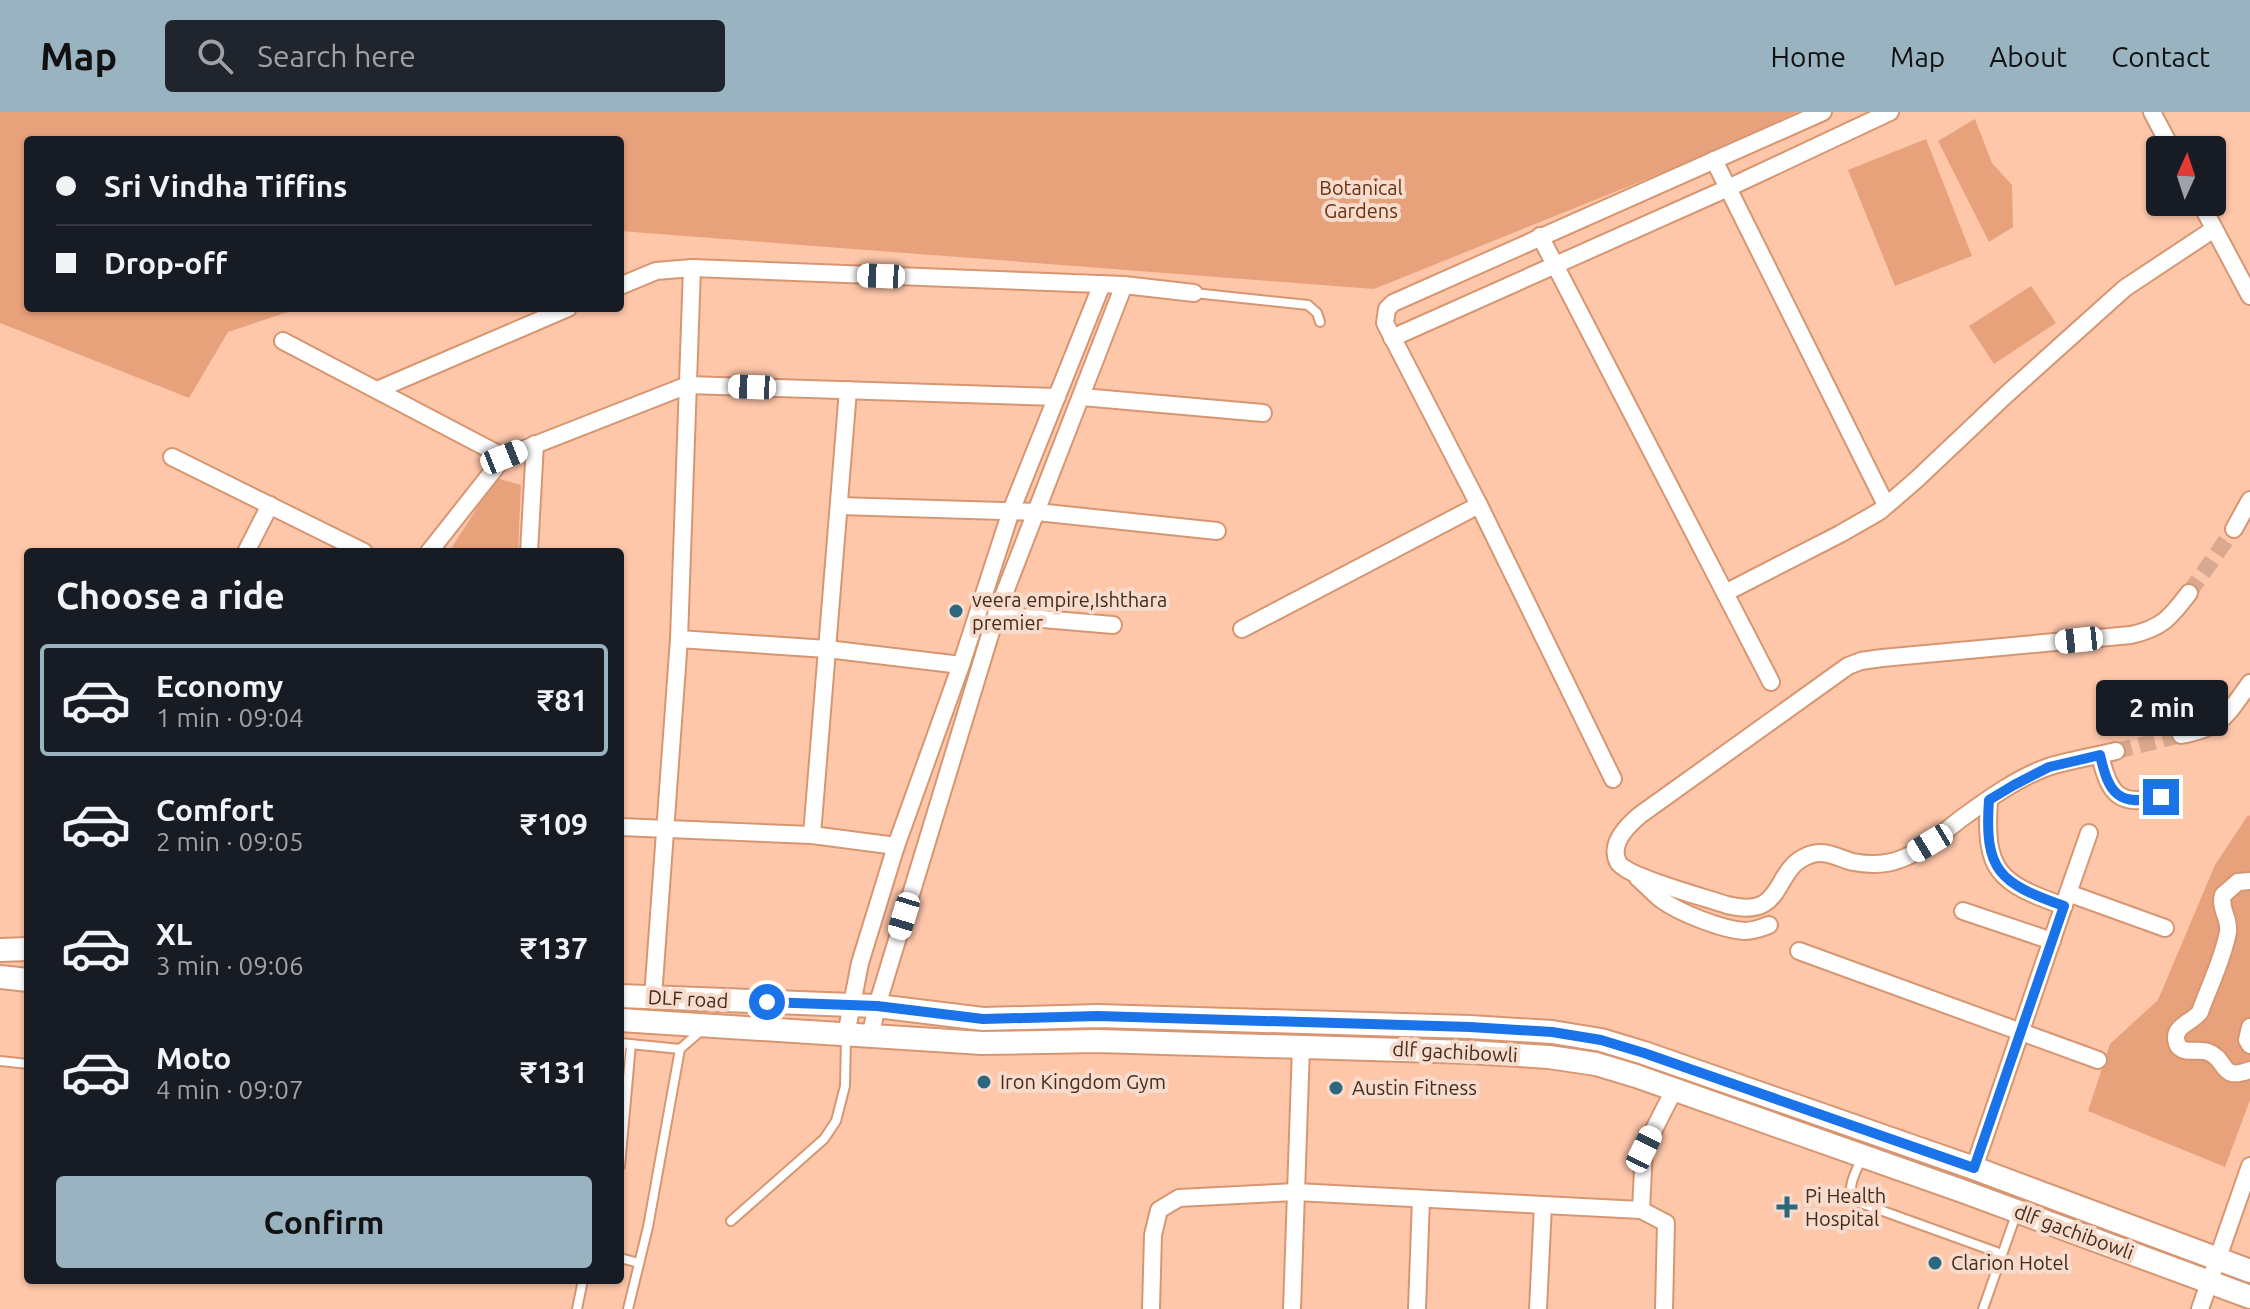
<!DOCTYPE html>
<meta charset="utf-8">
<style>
body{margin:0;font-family:Ubuntu,sans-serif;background:#20242c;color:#f1f3f6;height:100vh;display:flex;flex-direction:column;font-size:30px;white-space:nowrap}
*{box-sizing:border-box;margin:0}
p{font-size:26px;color:#9ea1a6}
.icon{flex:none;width:44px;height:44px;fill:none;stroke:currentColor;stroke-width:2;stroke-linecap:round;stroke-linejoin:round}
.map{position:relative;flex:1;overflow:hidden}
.drawer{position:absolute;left:24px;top:436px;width:600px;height:736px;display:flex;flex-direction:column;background:#171b24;border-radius:8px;box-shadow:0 2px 6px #0004}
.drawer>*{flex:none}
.hud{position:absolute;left:24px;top:24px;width:600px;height:176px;border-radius:8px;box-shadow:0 2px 6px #0004;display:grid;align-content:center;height:176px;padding:0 32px;background:#171b24}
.needle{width:52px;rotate:3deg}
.buttons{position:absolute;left:2146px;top:24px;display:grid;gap:16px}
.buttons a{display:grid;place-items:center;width:80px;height:80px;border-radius:8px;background:#171b24;box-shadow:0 2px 6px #0004;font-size:40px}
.end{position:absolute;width:36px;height:36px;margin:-18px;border:10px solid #1a73e8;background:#fff;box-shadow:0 0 0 4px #fff}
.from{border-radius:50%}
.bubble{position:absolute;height:56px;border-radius:8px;background:#171b24;box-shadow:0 2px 6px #0004;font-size:26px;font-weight:600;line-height:56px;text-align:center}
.car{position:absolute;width:24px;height:48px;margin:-24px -12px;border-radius:10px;box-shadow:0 0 6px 2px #0007;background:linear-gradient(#fff 24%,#345 0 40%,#fff 0 76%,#345 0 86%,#fff 0)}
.hud b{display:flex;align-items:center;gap:28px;height:76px;font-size:30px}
.hud b+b{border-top:2px solid #363941}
.hud i{width:20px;height:20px;background:#f1f3f6}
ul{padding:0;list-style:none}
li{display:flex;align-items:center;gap:24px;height:112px;margin:0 16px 12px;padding:0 16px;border:4px solid transparent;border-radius:8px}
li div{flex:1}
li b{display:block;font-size:30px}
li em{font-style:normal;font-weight:600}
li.on{border-color:#99b4c0}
li>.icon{width:72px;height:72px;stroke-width:1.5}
h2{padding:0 32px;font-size:36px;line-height:96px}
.button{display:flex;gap:16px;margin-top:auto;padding:16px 32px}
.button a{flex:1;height:92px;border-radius:8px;background:#99b4c0;color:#111;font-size:32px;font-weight:600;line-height:92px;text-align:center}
header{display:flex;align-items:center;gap:48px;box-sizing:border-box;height:112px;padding:0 40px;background:#99b4c0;color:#111}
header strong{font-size:38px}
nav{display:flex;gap:44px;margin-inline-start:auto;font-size:28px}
.search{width:560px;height:72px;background:#20242c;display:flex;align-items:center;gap:20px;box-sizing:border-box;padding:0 28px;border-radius:8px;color:#9ea1a6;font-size:30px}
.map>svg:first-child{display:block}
.green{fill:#e8a27b}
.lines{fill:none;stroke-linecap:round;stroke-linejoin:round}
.street-tunnel{stroke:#d9a88e;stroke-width:16;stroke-dasharray:16 8;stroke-linecap:butt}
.lane-casing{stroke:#d79672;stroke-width:12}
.street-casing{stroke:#d79672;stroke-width:20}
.secondary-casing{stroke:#d79672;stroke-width:26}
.lane{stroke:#fff;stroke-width:8}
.street{stroke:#fff;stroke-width:16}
.secondary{stroke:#fff;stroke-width:22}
.route{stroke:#1a73e8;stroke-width:10}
.poi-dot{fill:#2d667f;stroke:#f7dbcc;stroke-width:3}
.labels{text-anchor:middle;stroke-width:8;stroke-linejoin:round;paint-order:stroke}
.park-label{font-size:20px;fill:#663211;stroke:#f7dbcc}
.poi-label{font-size:20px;fill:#452b1c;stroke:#f7dbcc;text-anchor:start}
.street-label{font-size:20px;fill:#452b1c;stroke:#f7dbcc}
</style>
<header>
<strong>Map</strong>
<div class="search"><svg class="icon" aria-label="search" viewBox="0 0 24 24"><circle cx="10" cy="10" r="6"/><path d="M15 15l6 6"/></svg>Search here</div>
<nav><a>Home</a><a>Map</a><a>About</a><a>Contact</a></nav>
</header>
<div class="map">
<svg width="2250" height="1197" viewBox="0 0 2250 1197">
<rect width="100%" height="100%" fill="#fec7aa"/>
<!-- green -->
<g class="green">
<path d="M 0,0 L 1797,0 L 1714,40 L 1374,177 L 620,119 L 620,28 L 28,28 L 28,196 L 300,196 L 228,220 L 189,286 L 0,211 Z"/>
<path d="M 1975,7 L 1992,51 L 2012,73 L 2013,115 L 1989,130 L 1938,29 Z"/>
<path d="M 1926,27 L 1972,144 L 1895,174 L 1848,58 Z"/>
<path d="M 2031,174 L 2056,211 L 1994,252 L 1969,214 Z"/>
<path d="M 496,366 L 521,373 L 518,440 L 449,440 Z"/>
<path d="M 2248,703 L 2250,704 L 2250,988 L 2225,1055 L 2088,999 L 2110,932 L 2158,888 L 2215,753 Z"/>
</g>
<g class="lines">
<!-- street-tunnel -->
<g class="street-tunnel">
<path d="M 2189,481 L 2234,417"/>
<path d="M 2116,639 L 2181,623"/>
</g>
<defs>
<g id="lane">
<path d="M 1194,181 L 1308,193 L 1317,201 L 1320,210"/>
<path d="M 620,931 L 680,937 L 703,917"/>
<path d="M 0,949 L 28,952"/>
<path d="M 620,950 L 622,931"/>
<path d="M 1861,1047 C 1856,1060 1845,1077 1855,1089 L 2002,1142"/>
<path d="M 620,1054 L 631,932"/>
<path d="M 731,1109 L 824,1027 L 836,1009 L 845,974 L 846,924"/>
<path d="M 620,1146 L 639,1151"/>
<path d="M 577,1197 L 583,1168"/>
<path d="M 628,1197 L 648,1115 L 680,937"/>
<path d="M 1983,1197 L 2017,1100"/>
</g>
<g id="street">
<path d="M 2152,0 L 2172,38"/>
<path d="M 1714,48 L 1886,393"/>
<path d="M 2200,90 L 2250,184"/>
<path d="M 1540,124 L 1725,481 L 1840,422 L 1880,399 L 1916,368 L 2007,282 L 2125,176 L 2214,117"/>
<path d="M 620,174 L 656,159 L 692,156 L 1124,173 L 1194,181"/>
<path d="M 1392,226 L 1728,76 L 1890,0"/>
<path d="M 283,229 L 504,345"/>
<path d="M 377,278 L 568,196"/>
<path d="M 1082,285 L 1263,301"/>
<path d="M 172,345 L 364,440"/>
<path d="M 1479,393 L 1385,211 L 1387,197 L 1393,191 L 1823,0"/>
<path d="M 839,394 L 1037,400 L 1217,419"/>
<path d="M 2234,417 L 2250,388"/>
<path d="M 246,440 L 270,393"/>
<path d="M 429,440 L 504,345 L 688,273 L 1057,285"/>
<path d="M 529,440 L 535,332"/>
<path d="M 1725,481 L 1771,570"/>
<path d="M 996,503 L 1113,513"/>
<path d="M 1242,517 L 1479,393 L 1613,667"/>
<path d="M 679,527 L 827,537 L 961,553"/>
<path d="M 2181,623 C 2223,615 2226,604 2250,571"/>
<path d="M 2116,639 C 2095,644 2072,648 2051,654 C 2020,664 1988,687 1962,706 C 1942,721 1925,738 1901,747 C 1886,753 1869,753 1853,750 C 1837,746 1824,736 1807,744 C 1772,758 1786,808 1727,793 C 1707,786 1626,765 1618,750 C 1609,732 1628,713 1640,703 L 1848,554 L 1861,549 L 1882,546 L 2131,523 C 2162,516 2170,506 2189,481"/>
<path d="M 2100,643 C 2109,682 2118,695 2161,685"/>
<path d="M 1989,688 C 1984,759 1998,771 2064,794"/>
<path d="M 620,715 L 812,723 L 896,734"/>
<path d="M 812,723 L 848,278"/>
<path d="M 1638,766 C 1646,773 1653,781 1662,788 C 1680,801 1723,818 1745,819 C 1754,819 1761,816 1769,813"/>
<path d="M 2250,769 L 2238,770 L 2223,783 C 2219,797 2230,806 2228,820 C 2223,847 2209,875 2200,900 C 2193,910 2175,913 2176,927 C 2178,945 2197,936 2208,940 C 2228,947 2219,970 2250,958"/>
<path d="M 2068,781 L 2089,721"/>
<path d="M 1963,799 L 2052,829"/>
<path d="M 1799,839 L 2098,948"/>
<path d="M 653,885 L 679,527 L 692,156"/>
<path d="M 2250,915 L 2247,928 L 2250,933"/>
<path d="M 846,923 L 860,851 L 896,734 L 961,553 L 1011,399 L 1102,172"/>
<path d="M 870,925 L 877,894 L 996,503 L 1124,173"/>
<path d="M 1974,1056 L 2068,781 L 2165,816"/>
<path d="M 1641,1098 L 1644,1037 L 1674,978"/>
<path d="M 1151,1197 L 1153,1123 L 1159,1098 L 1179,1086 L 1296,1080 L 1641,1098 L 1666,1111 L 1664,1197"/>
<path d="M 1292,1197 L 1301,935"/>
<path d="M 1417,1197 L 1421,1087"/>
<path d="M 1538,1197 L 1543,1093"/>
<path d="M 2200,1197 L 2250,1054"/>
</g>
<g id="secondary">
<path d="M 0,838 L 28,837"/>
<path d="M 0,865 L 28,868"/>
<path d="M 620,884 L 877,894 L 983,907 L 1098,904 L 1470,915 L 1552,920 L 1601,928 L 1644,941 L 1974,1056 L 2250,1159"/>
<path d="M 620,908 L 982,931 L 1098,929 L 1469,940 L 1549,945 L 1596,952 L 1636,964 L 1965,1080 L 2250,1185"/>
</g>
</defs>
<!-- lane casing -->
<use href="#lane" class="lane-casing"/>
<!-- street casing -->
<use href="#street" class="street-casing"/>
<!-- secondary casing -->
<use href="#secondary" class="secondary-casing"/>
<!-- lane -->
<use href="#lane" class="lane"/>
<!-- street -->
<use href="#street" class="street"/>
<!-- secondary -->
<use href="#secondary" class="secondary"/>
</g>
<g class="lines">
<!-- route -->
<path class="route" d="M 767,890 L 877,894 L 983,907 L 1098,904 L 1470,915 L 1552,920 L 1601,928 L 1644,941 L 1974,1056 L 2064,794 C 1999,771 1984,759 1989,688 L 2014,673 L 2049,655 L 2100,643 C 2109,682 2118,695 2161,685"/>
</g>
<!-- markers -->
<g class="poi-dot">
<circle cx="956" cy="499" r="8"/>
<circle cx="984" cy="970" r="8"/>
<circle cx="1336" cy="976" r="8"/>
<path d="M1783 1083h8v8h8v8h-8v8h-8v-8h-8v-8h8z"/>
<circle cx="1935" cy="1151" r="8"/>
</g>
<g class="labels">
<!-- park labels -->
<g class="park-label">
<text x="1361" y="83">Botanical<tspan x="1361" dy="23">Gardens</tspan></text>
</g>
<!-- poi labels -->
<g class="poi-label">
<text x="972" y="495">veera empire,Ishthara<tspan x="972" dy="23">premier</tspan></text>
<text x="1000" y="977">Iron Kingdom Gym</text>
<text x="1352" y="983">Austin Fitness</text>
<text x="1805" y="1091">Pi Health<tspan x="1805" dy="23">Hospital</tspan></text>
<text x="1951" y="1158">Clarion Hotel</text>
</g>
<!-- street labels -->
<g class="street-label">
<text transform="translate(688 887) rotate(3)" y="7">DLF road</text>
<text transform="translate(1455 940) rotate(3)" y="7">dlf gachibowli</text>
<text transform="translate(2074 1120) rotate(20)" y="7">dlf gachibowli</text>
</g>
</g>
</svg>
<div class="buttons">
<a><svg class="needle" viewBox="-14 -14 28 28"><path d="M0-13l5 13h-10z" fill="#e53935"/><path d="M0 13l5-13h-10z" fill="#9ea1a6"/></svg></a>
</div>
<i class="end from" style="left:767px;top:890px"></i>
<i class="end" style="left:2161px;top:685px"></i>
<div class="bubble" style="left:2096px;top:568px;width:132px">2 min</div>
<i class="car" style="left:881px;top:164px;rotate:272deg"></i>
<i class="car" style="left:752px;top:275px;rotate:272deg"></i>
<i class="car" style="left:504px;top:345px;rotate:68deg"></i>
<i class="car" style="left:2079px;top:528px;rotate:264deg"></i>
<i class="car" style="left:1930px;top:731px;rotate:239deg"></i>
<i class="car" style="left:904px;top:804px;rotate:197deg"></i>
<i class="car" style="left:1644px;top:1037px;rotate:26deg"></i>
<div class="hud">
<b><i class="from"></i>Sri Vindha Tiffins</b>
<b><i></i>Drop-off</b>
</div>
<section class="drawer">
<h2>Choose a ride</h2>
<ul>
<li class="on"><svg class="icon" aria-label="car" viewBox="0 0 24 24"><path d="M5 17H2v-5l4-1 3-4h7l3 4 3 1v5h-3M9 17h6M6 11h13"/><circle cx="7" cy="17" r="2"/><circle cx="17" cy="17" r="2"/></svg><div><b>Economy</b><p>1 min · 09:04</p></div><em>₹81</em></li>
<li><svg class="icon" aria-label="car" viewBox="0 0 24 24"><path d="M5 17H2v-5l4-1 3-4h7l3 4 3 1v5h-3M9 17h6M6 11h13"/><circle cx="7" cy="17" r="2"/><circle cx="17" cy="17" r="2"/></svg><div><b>Comfort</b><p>2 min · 09:05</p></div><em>₹109</em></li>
<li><svg class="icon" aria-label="car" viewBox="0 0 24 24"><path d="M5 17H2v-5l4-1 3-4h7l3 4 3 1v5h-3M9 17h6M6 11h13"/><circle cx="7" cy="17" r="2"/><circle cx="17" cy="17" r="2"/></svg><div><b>XL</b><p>3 min · 09:06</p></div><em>₹137</em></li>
<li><svg class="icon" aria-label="car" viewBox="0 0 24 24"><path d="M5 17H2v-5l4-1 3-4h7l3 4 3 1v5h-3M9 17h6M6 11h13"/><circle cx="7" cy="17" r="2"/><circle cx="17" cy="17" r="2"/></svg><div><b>Moto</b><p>4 min · 09:07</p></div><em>₹131</em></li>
</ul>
<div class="button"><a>Confirm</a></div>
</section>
</div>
